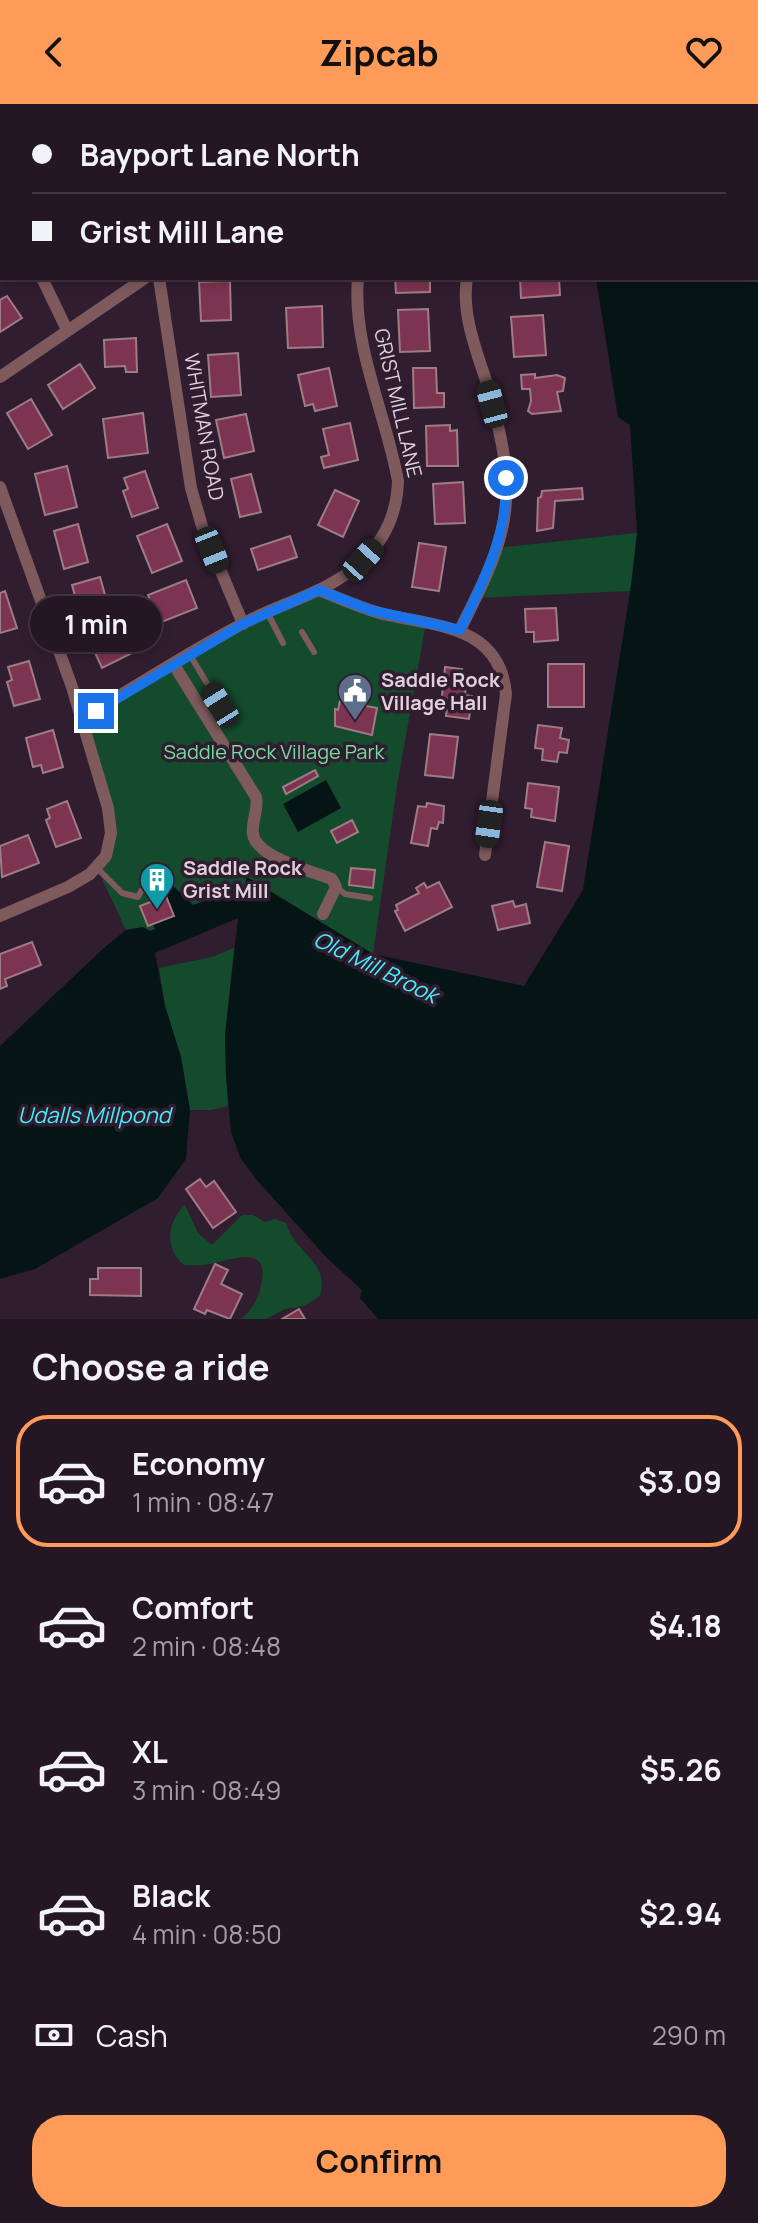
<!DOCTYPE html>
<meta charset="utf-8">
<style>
body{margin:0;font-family:Manrope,sans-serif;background:#2d1f2c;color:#f1f3f6;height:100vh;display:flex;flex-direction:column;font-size:30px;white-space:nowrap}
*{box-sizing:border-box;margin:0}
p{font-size:26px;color:#a39fa6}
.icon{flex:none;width:44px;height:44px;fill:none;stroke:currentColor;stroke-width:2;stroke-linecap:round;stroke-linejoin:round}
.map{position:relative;height:1215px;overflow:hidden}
.drawer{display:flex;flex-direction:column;background:#251624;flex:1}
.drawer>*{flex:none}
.guide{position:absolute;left:0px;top:0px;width:758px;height:176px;box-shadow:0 4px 12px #0003,0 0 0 2px #423541;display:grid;align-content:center;height:176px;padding:0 32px;background:#251624}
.end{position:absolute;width:36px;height:36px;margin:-18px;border:10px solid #1a73e8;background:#fff;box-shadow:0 0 0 4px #fff}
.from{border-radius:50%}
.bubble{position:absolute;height:56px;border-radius:28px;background:#251624;box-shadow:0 4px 12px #0003,0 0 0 2px #423541;font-size:26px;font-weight:700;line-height:56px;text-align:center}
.car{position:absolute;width:24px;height:48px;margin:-24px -12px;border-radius:10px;box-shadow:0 0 6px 2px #0007;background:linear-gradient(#222 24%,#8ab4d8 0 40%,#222 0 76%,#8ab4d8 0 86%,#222 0)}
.guide b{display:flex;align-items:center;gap:28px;height:76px;font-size:30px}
.guide b+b{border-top:2px solid #423541}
.guide i{width:20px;height:20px;background:#f1f3f6}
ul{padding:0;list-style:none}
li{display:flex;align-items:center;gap:24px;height:132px;margin:0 16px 12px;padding:0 16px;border:4px solid transparent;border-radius:32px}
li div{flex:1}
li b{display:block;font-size:30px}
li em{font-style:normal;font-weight:700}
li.current{border-color:#ff9b59}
li>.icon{width:72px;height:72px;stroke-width:1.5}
h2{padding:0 32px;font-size:36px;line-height:96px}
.pay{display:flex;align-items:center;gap:20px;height:88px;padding:0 32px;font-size:30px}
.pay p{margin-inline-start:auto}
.action{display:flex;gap:16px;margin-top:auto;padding:16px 32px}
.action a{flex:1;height:92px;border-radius:32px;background:#ff9b59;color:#111;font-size:32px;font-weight:700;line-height:92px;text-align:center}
header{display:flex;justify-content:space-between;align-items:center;height:104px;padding:0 32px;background:#ff9b59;color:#111;font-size:36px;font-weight:700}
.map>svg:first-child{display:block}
.green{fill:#144b2d}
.water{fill:#051415}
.building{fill:#7d3450;stroke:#9e7c86;stroke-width:2}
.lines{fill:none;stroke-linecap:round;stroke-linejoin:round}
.lane{stroke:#7e5a5d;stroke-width:6}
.street{stroke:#7e5a5d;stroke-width:12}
.route{stroke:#1a73e8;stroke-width:10}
.labels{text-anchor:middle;stroke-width:7;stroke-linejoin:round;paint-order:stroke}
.street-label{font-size:20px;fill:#ded0dc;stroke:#311d30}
.poi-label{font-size:20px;font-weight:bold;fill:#ded0dc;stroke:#311d30;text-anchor:start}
.park-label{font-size:20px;fill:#73df9f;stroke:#311d30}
.water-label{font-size:22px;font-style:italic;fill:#41effb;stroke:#311d30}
</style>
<header><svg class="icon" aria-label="back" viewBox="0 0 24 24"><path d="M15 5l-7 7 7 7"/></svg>Zipcab<svg class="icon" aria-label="heart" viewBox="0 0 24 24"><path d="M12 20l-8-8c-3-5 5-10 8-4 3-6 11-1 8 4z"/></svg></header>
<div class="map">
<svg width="758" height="1215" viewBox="0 0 758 1215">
<rect width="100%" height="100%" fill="#311d30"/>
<!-- green -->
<g class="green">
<path d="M 637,429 L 630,487 L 474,494 L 495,444 Z"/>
<path d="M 319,486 L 426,519 L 397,682 L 373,850 L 247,773 L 245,783 L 193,801 L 173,782 L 166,792 L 174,812 L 153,821 L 155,825 L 150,827 L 143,823 L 126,826 L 97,764 L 111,738 L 81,615 L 243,520 Z"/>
<path d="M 234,844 L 225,932 L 228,1002 L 211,1006 L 190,1006 L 181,953 L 165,902 L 159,864 L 212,853 Z"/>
<path d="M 185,1101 L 198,1129 L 212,1141 L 242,1111 L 253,1111 L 265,1118 L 275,1115 L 286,1119 C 294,1149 330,1157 320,1192 L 304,1202 L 285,1205 L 266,1215 L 241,1215 C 253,1206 260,1191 262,1176 C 268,1139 228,1157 210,1160 C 201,1162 192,1161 184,1161 C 164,1145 167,1118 185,1101 Z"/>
</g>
<!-- water -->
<g class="water">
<path d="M 551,0 L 758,0 L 758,1215 L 378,1215 L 360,1194 L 362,1186 L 327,1154 L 255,1074 L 240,1053 L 231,1028 L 226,973 L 225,932 L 238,814 L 155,849 L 165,902 L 181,953 L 190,1006 L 186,1055 L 158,1094 L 35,1165 L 0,1175 L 0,942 L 105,843 L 126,826 L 143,823 L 150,827 L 155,825 L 153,820 L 174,812 L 166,792 L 168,783 L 173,782 L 193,801 L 244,783 L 247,773 L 373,850 L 524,882 L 583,786 L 632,475 L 637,429 L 630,321 L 618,313 L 596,174 L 756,174 L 756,2 Z"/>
<path d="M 326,676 L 341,704 L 298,728 L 283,700 Z"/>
</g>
<!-- building -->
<g class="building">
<path d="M 395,174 L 430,174 L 430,188 L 396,189 Z"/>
<path d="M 520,174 L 559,174 L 560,191 L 521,194 Z"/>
<path d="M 230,177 L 231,216 L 201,217 L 199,178 Z"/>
<path d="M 7,192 L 22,214 L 0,228 L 0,196 Z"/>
<path d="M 322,202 L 323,243 L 288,244 L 286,204 Z"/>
<path d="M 428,205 L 430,247 L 400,248 L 398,206 Z"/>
<path d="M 543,211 L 546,251 L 514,253 L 511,213 Z"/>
<path d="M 136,234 L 137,268 L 126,268 L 125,262 L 105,263 L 104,236 Z"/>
<path d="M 238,249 L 241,291 L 211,293 L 208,251 Z"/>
<path d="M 80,260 L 95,284 L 63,305 L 48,281 Z"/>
<path d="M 329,264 L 337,302 L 315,307 L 313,300 L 305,302 L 298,271 Z"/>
<path d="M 413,264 L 436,264 L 437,289 L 444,289 L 444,303 L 414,304 Z"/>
<path d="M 535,270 L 535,274 L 557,271 L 565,274 L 563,287 L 557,288 L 561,307 L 532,310 L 528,307 L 531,297 L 530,285 L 522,285 L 521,271 Z"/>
<path d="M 31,295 L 52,331 L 28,345 L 7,309 Z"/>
<path d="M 143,309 L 148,349 L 108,354 L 103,315 Z"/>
<path d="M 246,310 L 254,347 L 224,354 L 216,316 Z"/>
<path d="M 350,319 L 358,356 L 324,364 L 321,353 L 329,351 L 323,325 Z"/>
<path d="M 450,321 L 450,327 L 457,326 L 458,362 L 427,362 L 426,322 Z"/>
<path d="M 67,362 L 77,403 L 45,411 L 35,370 Z"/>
<path d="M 145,367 L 158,404 L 132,413 L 123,387 L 128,385 L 124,374 Z"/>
<path d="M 251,370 L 261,408 L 240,413 L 231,375 Z"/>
<path d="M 463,378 L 465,419 L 435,420 L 433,380 Z"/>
<path d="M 582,384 L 583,395 L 555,397 L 553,424 L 537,427 L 538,394 L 541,393 L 542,387 Z"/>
<path d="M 335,386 L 359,397 L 343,433 L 318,421 Z"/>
<path d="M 78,420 L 88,458 L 64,465 L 54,427 Z"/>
<path d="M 167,420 L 182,457 L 152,469 L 137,432 Z"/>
<path d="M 290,432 L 297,453 L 258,466 L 251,445 Z"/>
<path d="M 419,439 L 446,443 L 439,487 L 412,483 Z"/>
<path d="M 100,473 L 111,512 L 83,520 L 72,481 Z"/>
<path d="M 186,476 L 197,504 L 159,519 L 148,491 Z"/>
<path d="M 5,487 L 17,524 L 0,529 L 0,489 Z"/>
<path d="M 556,504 L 558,536 L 534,538 L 534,528 L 526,528 L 525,505 Z"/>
<path d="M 128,525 L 138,546 L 102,564 L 92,542 Z"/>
<path d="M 29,557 L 40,595 L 14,602 L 7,578 L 12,576 L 8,563 Z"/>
<rect x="548" y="560" width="36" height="43"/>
<path d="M 445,563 L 462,565 L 460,579 L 466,579 L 465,591 L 472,592 L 469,615 L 446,612 L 447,602 L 441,601 Z"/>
<path d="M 340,597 L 377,604 L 372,631 L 335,622 L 335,605 L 338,606 Z"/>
<path d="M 538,621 L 562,624 L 560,634 L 569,636 L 567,649 L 559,648 L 557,658 L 542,656 L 543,645 L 535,644 Z"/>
<path d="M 53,626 L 63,663 L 43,669 L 41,661 L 33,663 L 26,634 Z"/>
<path d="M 430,630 L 458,633 L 453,674 L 425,671 Z"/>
<path d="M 315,666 L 318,672 L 286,690 L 283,683 Z"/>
<path d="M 528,679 L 559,683 L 555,717 L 531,713 L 532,705 L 525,704 Z"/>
<path d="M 67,697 L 81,734 L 56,743 L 46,716 L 50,714 L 47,705 Z"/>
<path d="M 427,699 L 444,702 L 443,719 L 439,718 L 437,725 L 431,724 L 428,742 L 411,739 L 418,702 L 426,703 Z"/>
<path d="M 352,716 L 358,728 L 337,739 L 331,727 Z"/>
<path d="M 28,731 L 39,759 L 2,773 L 0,742 Z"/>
<path d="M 545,738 L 569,742 L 562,787 L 537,783 Z"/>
<path d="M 351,764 L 375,766 L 373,784 L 349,781 Z"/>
<path d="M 439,778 L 452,803 L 405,827 L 395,807 L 398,806 L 396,801 L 419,789 L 416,784 L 424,779 L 427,784 Z"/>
<path d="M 166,792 L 174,812 L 148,822 L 140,802 Z"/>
<path d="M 513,797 L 515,803 L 526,800 L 530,819 L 498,826 L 492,802 Z"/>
<path d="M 32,838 L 41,861 L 5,875 L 7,882 L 0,885 L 0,850 Z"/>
<path d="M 200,1075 L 206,1083 L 214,1077 L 236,1108 L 213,1124 L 186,1085 Z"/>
<path d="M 215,1160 L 228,1166 L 221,1180 L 242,1190 L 230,1215 L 207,1206 L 205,1210 L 194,1205 Z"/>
<path d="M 98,1164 L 141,1164 L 141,1192 L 90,1191 L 90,1175 L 98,1175 Z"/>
<path d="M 299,1205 L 305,1215 L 282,1215 Z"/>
</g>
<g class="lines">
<!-- lane -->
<g class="lane">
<path d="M 267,508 L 283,539"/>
<path d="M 302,528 L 314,548"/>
<path d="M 190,551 L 220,601"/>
<path d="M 97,764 L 122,789 L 138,793 L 141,787"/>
<path d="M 336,783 L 345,790 L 370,794"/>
</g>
<!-- street -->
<g class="street">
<path d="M 160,0 L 161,2"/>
<path d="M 369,0 L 369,2"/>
<path d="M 0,86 L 2,91"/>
<path d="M 42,174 L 67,226"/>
<path d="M 159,174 L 191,384 L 202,422 L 243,520"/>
<path d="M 0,273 L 145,174"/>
<path d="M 0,383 L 72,583 L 108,704 L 111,729 L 106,752 L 90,770 L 68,783 L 0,812"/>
<path d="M 319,486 C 340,495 361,504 383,510 C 435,522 500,521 506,590 L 485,751"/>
<path d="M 460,526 C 475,495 493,462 501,429 C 514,381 501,329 488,283 C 477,248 461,210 467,174"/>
<path d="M 174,561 L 256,693 C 259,706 251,717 253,730 C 256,753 313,768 332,775 L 336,783 L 323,810"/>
<path d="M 81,615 C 135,583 188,548 244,519 C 283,498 329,489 362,457 C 386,435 397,409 398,377 C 386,310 352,242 358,174"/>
</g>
</g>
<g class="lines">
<!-- route -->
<path class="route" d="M 96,607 L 243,520 L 319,486 L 370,506 L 460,526 C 483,478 509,429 506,374"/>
</g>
<!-- icons -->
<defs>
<symbol id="civic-pin" viewBox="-11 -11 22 30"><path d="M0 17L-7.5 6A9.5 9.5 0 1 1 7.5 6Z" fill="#5c6f8a" stroke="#311d30"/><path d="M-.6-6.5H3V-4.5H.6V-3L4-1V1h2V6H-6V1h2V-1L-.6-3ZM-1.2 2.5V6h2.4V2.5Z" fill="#fff"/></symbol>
<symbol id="building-pin" viewBox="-11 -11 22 30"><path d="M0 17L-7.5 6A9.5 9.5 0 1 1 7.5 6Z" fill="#0f9aa8" stroke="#311d30"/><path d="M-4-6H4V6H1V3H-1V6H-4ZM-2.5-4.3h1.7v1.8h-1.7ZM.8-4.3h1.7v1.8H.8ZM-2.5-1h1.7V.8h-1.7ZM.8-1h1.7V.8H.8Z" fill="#fff"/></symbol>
</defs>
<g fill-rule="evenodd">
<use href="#civic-pin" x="335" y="567" width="40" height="54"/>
<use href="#building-pin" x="137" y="756" width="40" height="54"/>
</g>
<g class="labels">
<!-- street labels -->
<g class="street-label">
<text transform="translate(398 299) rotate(77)" y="7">GRIST MILL LANE</text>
<text transform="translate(204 323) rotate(80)" y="7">WHITMAN ROAD</text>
</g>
<!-- poi labels -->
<g class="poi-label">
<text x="381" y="583">Saddle Rock<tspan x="381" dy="23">Village Hall</tspan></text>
<text x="183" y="771">Saddle Rock<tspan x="183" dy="23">Grist Mill</tspan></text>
</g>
<!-- park labels -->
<g class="park-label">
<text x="274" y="655">Saddle Rock Village Park</text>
</g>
<!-- water labels -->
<g class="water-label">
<text transform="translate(376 863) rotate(26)" y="8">Old Mill Brook</text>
<text x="94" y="1019">Udalls Millpond</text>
</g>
</g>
</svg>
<i class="end from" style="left:506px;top:374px"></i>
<i class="end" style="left:96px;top:607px"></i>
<div class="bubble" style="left:30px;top:492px;width:132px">1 min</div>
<i class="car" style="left:492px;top:300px;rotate:345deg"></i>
<i class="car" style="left:212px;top:446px;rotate:158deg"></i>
<i class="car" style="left:363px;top:456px;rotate:42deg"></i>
<i class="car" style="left:220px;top:601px;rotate:328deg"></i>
<i class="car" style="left:489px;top:720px;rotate:188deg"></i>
<div class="guide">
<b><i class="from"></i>Bayport Lane North</b>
<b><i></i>Grist Mill Lane</b>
</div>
</div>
<section class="drawer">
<h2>Choose a ride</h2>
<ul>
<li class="current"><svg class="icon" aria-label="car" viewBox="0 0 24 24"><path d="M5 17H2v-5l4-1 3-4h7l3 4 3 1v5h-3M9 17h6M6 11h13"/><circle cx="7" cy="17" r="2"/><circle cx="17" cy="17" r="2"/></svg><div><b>Economy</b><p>1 min · 08:47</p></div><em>$3.09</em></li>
<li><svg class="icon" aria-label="car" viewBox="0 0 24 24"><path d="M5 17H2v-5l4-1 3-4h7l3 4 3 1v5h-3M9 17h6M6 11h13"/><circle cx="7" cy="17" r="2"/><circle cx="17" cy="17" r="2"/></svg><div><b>Comfort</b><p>2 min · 08:48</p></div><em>$4.18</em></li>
<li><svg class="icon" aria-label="car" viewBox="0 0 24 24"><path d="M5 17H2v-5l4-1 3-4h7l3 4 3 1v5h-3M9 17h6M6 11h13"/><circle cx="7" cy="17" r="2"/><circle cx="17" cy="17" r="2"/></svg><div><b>XL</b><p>3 min · 08:49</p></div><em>$5.26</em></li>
<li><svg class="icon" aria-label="car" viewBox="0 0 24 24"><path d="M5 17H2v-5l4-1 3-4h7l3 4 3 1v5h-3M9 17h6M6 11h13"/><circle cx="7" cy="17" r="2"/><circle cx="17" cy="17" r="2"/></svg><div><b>Black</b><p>4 min · 08:50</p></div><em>$2.94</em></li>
</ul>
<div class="pay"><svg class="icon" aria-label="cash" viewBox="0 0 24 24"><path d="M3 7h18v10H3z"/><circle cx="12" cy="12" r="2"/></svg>Cash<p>290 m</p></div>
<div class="action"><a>Confirm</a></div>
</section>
